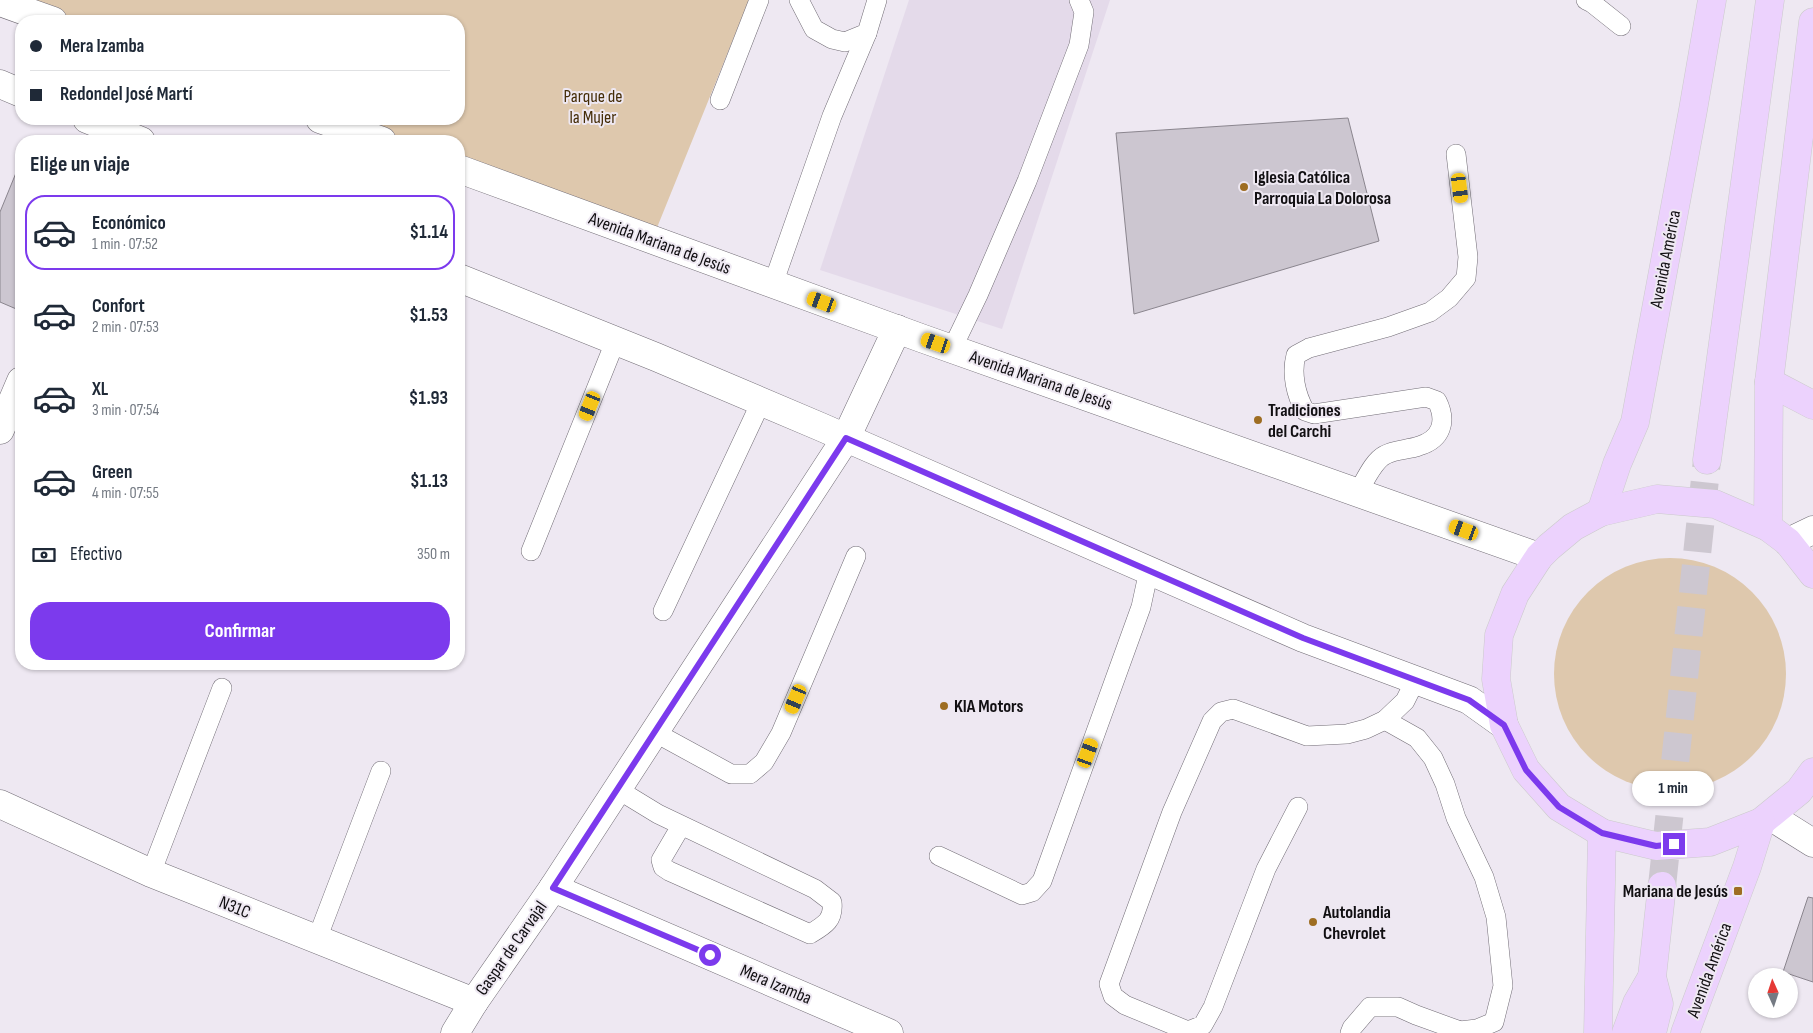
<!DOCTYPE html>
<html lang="es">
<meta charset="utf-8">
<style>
body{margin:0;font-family:"Sofia Sans Condensed",sans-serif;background:#f6f6f7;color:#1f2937;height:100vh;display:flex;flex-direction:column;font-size:19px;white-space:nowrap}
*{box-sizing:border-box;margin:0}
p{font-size:16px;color:#747a83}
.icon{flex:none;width:28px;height:28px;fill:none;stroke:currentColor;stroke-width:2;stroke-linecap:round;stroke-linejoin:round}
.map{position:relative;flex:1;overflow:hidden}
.sheet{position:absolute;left:15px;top:135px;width:450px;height:535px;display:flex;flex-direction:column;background:#fff;border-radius:20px;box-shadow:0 1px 4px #0004}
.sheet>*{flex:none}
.hud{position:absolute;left:15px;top:15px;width:450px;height:110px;border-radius:20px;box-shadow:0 1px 4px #0004;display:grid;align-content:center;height:110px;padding:0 15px;background:#fff}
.needle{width:32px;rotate:357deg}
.tools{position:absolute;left:1748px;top:968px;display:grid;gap:10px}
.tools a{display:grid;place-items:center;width:50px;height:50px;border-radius:50%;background:#fff;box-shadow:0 1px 4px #0004;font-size:25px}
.end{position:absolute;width:22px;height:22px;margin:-11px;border:6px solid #7c3aed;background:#fff;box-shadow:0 0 0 2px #fff}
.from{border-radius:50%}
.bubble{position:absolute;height:35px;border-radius:18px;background:#fff;box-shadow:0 1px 4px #0004;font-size:16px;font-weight:700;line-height:35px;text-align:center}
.car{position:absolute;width:15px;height:30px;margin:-15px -8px;border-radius:6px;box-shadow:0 0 4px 1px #0007;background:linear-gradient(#f5c518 24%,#345 0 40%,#f5c518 0 76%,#345 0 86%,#f5c518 0)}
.hud b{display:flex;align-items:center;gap:18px;height:48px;font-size:19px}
.hud b+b{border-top:1px solid #e0e1e3}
.hud i{width:12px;height:12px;background:#1f2937}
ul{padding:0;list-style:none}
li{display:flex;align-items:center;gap:15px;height:75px;margin:0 10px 8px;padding:0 5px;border:2px solid transparent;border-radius:20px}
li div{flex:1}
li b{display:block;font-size:19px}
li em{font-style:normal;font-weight:700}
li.on{border-color:#7c3aed}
li>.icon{width:45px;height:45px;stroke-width:1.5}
h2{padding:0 15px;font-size:22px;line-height:60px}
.pay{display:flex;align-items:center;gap:12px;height:55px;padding:0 15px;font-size:19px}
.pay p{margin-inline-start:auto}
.primary-button{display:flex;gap:10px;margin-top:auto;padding:10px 15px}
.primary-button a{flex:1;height:58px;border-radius:20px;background:#7c3aed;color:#fff;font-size:20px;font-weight:700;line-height:58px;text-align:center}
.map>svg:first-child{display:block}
.built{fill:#e4daea}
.green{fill:#dec8ad}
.building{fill:#ccc6d0;stroke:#8a858e}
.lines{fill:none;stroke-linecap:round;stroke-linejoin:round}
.primary-tunnel{stroke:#cdc7d0;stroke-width:28;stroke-dasharray:28 14;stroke-linecap:butt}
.service-casing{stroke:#726d76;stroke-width:20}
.minor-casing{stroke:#726d76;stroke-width:29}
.tertiary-casing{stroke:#726d76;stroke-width:29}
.secondary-casing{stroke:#726d76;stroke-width:29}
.primary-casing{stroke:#cbcacb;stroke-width:29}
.service{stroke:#fff;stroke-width:19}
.minor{stroke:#fff;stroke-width:28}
.tertiary{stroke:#fff;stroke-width:28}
.secondary{stroke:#fff;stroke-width:28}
.primary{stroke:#ecd2fd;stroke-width:28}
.route{stroke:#7c3aed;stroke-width:6}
.poi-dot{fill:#9e6d22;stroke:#eee8f2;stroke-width:2}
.labels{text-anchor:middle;stroke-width:4;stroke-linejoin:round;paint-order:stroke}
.park-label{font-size:18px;fill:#452d08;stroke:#eee8f2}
.poi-label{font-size:18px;font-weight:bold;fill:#110f12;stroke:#eee8f2;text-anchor:start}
.street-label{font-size:18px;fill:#110f12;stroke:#eee8f2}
</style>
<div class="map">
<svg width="1813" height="1033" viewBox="0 0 1813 1033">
<rect width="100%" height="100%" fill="#eee8f2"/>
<!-- built -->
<path class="built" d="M 909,0 L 1110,0 L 1002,329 L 820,270 Z"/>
<!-- green -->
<g class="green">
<path d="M 5,0 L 749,0 L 652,240 L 459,169 L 459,141 L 382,141 L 320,119 L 459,119 L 459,21 L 58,21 Z"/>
<circle cx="1670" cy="674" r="116"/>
</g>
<!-- building -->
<g class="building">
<path d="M 1348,118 L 1379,241 L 1134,314 L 1116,133 Z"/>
<path d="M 18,168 L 21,169 L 21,311 L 0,302 L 0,212 Z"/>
<path d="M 1808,897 L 1813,898 L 1813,982 L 1783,972 Z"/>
</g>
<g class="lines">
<!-- primary-tunnel -->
<path class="primary-tunnel" d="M 1662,886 L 1707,460"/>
<defs>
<g id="service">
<path d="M 799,0 L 814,29 L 832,39 L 845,42 L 867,33 L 877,0"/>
<path d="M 1586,0 L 1592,3 L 1621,26"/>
<path d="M 720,100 L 759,0"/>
<path d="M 773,284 L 832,116 L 867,33"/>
<path d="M 952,349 L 978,295 L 1027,181 L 1079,45 L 1084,12 L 1079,0"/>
<path d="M 1358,492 C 1365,481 1373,461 1385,455 C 1395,449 1408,450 1419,446 C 1442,439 1447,421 1437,401 L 1426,397 L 1314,414 L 1305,411 C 1296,395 1291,374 1296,355 L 1309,348 L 1388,327 L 1430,312 L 1449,298 L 1466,278 L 1468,257 L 1456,154"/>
<path d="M 531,551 L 615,342"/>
<path d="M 663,611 L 761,402"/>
<path d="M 654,732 L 731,774 L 750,774 L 764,762 L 781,733 L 856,556"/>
<path d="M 617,789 L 658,814 L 815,889 L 832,902 C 834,920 825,925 810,934 L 669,871 L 663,867 L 661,860 L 681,826"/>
<path d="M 1298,807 L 1266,869 L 1213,1007 L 1203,1025 L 1188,1031 L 1125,1005 L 1113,996 L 1109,984 L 1172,812 L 1212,721 L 1221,712 L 1233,709 L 1307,736 L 1347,734 L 1366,729 L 1385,720 L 1405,701 L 1416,679"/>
<path d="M 939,856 L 1022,895 L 1032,892 L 1042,881 L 1141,607 L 1149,570"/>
<path d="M 151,873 L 222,688"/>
<path d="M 317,939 L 381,771"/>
<path d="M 1350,1033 L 1352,1028 L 1370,1007 L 1398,1007 L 1416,1015 L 1460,1031 L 1477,1029 L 1494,1022 L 1503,986 L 1496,917 L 1484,877 L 1456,818 L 1445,784 L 1433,758 L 1417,738 L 1385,720"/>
</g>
<g id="minor">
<path d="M 0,430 L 21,381"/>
<path d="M 0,804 L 151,873 L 474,1002"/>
<path d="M 553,888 L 889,1033"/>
</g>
<path id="tertiary" d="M 455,1033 L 474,1002 L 553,888 L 846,438 L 897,329"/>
<g id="secondary">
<path d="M 0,2 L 53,21"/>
<path d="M 0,84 L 21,93"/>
<path d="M 87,119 L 141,141"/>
<path d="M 320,119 L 382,141"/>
<path d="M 459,169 L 921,338 L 1539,557"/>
<path d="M 459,278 L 656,357 L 821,427 L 1303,638 L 1469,700 L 1504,725"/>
<path d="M 1788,542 L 1813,530"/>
<path d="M 1770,816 L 1813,843"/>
</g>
<g id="primary">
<path d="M 1769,382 L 1813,405"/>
<path d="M 1707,460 L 1770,0"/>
<path d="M 1601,512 L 1617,464 L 1635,422 L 1693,110 L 1712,0"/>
<path d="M 1768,527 L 1769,382 L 1813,22"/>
<path d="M 1813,574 L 1788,542 L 1768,527 L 1715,504 L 1657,499 L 1601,512 L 1573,527 L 1549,547 L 1539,557 L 1515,594 L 1499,635 L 1496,679 L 1504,725 L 1526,770 L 1559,807 L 1602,833 L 1656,846 L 1710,842 L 1761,822 L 1799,791 L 1813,772"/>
<path d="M 1598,1033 L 1602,833"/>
<path d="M 1626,1033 L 1637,1003 L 1652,977"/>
<path d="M 1652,1033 L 1659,1004 L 1652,977 L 1662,886"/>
<path d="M 1685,1033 L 1747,867 L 1761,822"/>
</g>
</defs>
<!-- service casing -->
<use href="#service" class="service-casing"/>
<!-- minor casing -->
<use href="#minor" class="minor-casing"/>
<!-- tertiary casing -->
<use href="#tertiary" class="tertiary-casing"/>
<!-- secondary casing -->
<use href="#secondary" class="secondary-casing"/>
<!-- primary casing -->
<use href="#primary" class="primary-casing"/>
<!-- service -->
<use href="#service" class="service"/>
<!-- minor -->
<use href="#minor" class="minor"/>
<!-- tertiary -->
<use href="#tertiary" class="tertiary"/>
<!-- secondary -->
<use href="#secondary" class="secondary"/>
<!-- primary -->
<use href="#primary" class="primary"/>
</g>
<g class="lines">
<!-- route -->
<path class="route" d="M 710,955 L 553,888 L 846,438 L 1303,638 L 1469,700 L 1504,725 L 1526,770 L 1559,807 L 1602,833 L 1656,846 L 1674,844"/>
</g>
<!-- markers -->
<g class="poi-dot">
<circle cx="1244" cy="187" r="5"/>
<circle cx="1258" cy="420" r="5"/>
<circle cx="944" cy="706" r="5"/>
<rect x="1733" y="886" width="10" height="10" rx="2.5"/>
<circle cx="1313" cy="922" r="5"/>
</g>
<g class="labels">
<!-- park labels -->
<g class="park-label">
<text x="593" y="102">Parque de<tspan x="593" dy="21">la Mujer</tspan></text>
</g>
<!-- poi labels -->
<g class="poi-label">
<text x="1254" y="183">Iglesia Católica<tspan x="1254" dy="21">Parroquia La Dolorosa</tspan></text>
<text x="1268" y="416">Tradiciones<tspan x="1268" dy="21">del Carchi</tspan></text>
<text x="954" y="712">KIA Motors</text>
<text x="1728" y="897" text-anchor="end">Mariana de Jesús</text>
<text x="1323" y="918">Autolandia<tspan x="1323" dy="21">Chevrolet</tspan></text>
</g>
<!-- street labels -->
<g class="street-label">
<text transform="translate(660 243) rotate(20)" y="6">Avenida Mariana de Jesús</text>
<text transform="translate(1665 259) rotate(-79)" y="6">Avenida América</text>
<text transform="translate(1041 380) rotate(19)" y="6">Avenida Mariana de Jesús</text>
<text transform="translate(235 907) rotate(22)" y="6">N31C</text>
<text transform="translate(511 948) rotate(-55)" y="6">Gaspar de Carvajal</text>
<text transform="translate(1709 970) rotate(-70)" y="6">Avenida América</text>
<text transform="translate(776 984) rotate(23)" y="6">Mera Izamba</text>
</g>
</g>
</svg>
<div class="tools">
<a><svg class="needle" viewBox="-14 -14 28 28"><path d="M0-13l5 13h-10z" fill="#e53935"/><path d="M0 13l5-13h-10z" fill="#747a83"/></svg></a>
</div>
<i class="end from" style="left:710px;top:955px"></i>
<i class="end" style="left:1674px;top:844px"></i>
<div class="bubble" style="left:1632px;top:771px;width:82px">1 min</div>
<i class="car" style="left:1460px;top:188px;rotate:173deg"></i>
<i class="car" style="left:822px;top:302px;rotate:290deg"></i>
<i class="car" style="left:936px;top:343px;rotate:289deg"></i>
<i class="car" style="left:590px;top:406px;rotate:202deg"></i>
<i class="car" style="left:1464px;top:530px;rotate:290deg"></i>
<i class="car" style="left:796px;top:699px;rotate:203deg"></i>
<i class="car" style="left:1088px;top:753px;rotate:20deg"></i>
<div class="hud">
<b><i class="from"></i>Mera Izamba</b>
<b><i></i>Redondel José Martí</b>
</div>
<section class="sheet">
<h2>Elige un viaje</h2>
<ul>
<li class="on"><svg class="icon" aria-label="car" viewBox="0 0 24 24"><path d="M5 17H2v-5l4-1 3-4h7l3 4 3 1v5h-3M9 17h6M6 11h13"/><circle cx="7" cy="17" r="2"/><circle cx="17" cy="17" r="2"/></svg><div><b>Económico</b><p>1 min · 07:52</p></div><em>$1.14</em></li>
<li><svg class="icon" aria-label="car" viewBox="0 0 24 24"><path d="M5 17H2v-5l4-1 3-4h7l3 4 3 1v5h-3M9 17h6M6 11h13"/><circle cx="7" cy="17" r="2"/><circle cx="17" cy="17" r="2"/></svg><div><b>Confort</b><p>2 min · 07:53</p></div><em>$1.53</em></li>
<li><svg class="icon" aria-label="car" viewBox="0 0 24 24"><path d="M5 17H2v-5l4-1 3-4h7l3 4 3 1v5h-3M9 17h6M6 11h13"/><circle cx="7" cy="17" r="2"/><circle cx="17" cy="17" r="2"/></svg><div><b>XL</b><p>3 min · 07:54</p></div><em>$1.93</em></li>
<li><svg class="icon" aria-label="car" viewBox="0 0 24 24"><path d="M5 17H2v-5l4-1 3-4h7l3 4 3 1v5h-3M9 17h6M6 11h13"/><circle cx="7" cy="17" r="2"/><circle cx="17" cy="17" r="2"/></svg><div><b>Green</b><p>4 min · 07:55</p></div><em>$1.13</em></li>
</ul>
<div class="pay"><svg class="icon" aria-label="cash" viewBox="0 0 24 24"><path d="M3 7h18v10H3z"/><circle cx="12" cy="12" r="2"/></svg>Efectivo<p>350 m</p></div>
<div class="primary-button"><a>Confirmar</a></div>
</section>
</div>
